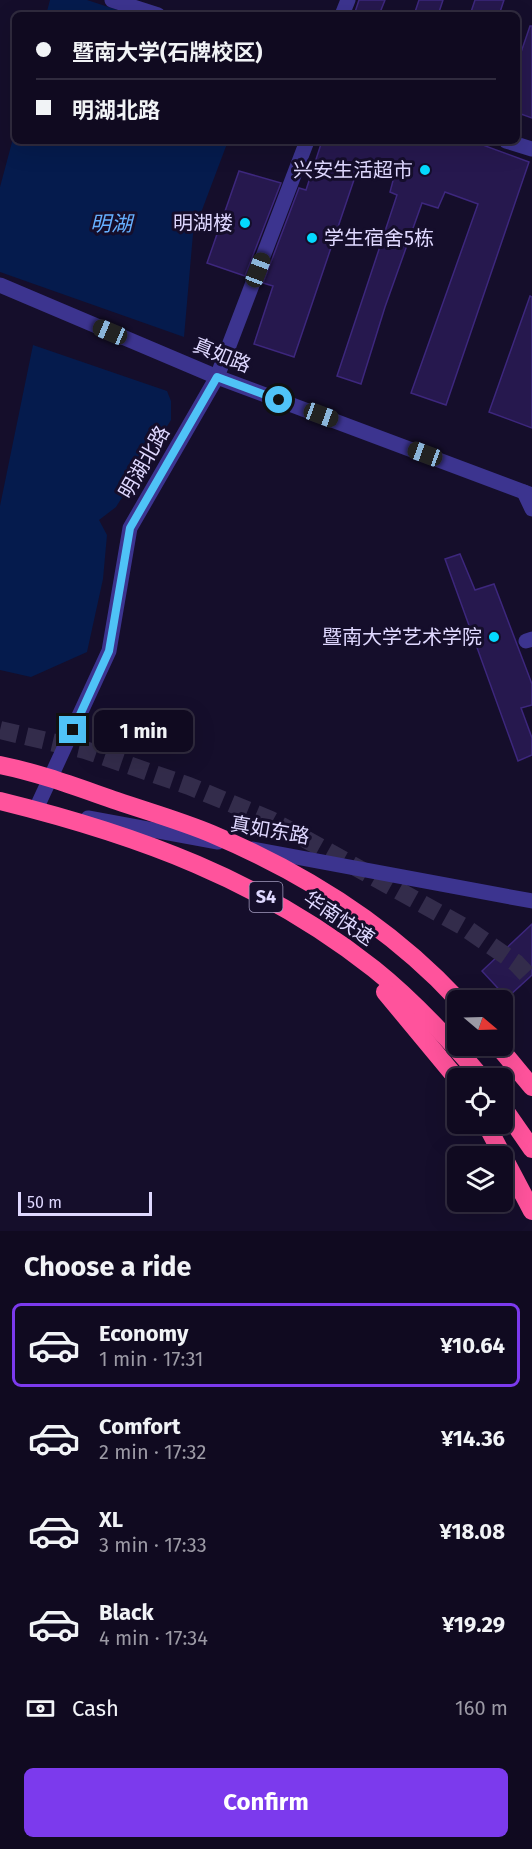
<!DOCTYPE html>
<meta charset="utf-8">
<style>
body{margin:0;font-family:"Fira Sans","Noto Sans SC",sans-serif;background:#1e182d;color:#f1f3f6;height:100vh;display:flex;flex-direction:column;font-size:22px;white-space:nowrap}
*{box-sizing:border-box;margin:0}
p{font-size:20px;color:#9c9aa5}
.icon{flex:none;width:33px;height:33px;fill:none;stroke:currentColor;stroke-width:2;stroke-linecap:round;stroke-linejoin:round}
.map{position:relative;height:1231px;overflow:hidden}
.details{display:flex;flex-direction:column;background:#100a20;flex:1}
.details>*{flex:none}
.banner{position:absolute;left:12px;top:12px;width:508px;height:132px;border-radius:9px;box-shadow:0 6px 24px #0002,0 0 0 2px #302b3e;display:grid;align-content:center;height:132px;padding:0 24px;background:#100a20}
.needle{width:39px;rotate:109deg}
.fabs{position:absolute;left:447px;top:990px;display:grid;gap:12px}
.fabs a{display:grid;place-items:center;width:66px;height:66px;border-radius:9px;background:#100a20;box-shadow:0 6px 24px #0002,0 0 0 2px #302b3e;font-size:30px}
.scale{position:absolute;left:18px;bottom:15px;width:134px;box-sizing:border-box;padding-left:6px;border:3px solid #dfd8ff;border-top:0;font-size:16px;line-height:21px;white-space:nowrap;color:#dfd8ff;-webkit-text-stroke:4px #150e2b;paint-order:stroke}
.end{position:absolute;width:27px;height:27px;margin:-14px;border:8px solid #4fc3f7;background:#111;box-shadow:0 0 0 3px #111}
.from{border-radius:50%}
.bubble{position:absolute;height:42px;border-radius:9px;background:#100a20;box-shadow:0 6px 24px #0002,0 0 0 2px #302b3e;font-size:20px;font-weight:700;line-height:42px;text-align:center}
.car{position:absolute;width:18px;height:36px;margin:-18px -9px;border-radius:8px;box-shadow:0 0 4px 2px #0007;background:linear-gradient(#222 24%,#8ab4d8 0 40%,#222 0 76%,#8ab4d8 0 86%,#222 0)}
.banner b{display:flex;align-items:center;gap:21px;height:57px;font-size:22px}
.banner b+b{border-top:2px solid #302b3e}
.banner i{width:15px;height:15px;background:#f1f3f6}
ul{padding:0;list-style:none}
li{display:flex;align-items:center;gap:18px;height:84px;margin:0 12px 9px;padding:0 12px;border:3px solid transparent;border-radius:9px}
li div{flex:1}
li b{display:block;font-size:22px}
li em{font-style:normal;font-weight:700}
li.selected{border-color:#7c3aed}
li>.icon{width:54px;height:54px;stroke-width:1.5}
h2{padding:0 24px;font-size:27px;line-height:72px}
.pay{display:flex;align-items:center;gap:15px;height:66px;padding:0 24px;font-size:22px}
.pay p{margin-inline-start:auto}
.action{display:flex;gap:12px;margin-top:auto;padding:12px 24px}
.action a{flex:1;height:69px;border-radius:9px;background:#7c3aed;color:#fff;font-size:24px;font-weight:700;line-height:69px;text-align:center}
.map>svg:first-child{display:block}
.water{fill:#051b4d}
.building{fill:#26184e;stroke:#3d277d;stroke-width:1.5}
.lines{fill:none;stroke-linecap:round;stroke-linejoin:round}
.highway-tunnel{stroke:#332c4b;stroke-width:18;stroke-dasharray:18 9;stroke-linecap:butt}
.street{stroke:#3c348f;stroke-width:15}
.highway{stroke:#ff539c;stroke-width:18}
.route{stroke:#4fc3f7;stroke-width:8}
.poi-dot{fill:#04d9ff;stroke:#150e2b;stroke-width:2}
.labels{text-anchor:middle;stroke-width:6;stroke-linejoin:round;paint-order:stroke}
.shield{fill:#150e2b;stroke:#a29bbf;stroke-width:1.5}
.shield-label{font-size:18px;font-weight:bold;fill:#dfd8ff}
.poi-label{font-size:20px;fill:#dfd8ff;stroke:#150e2b;text-anchor:end}
.street-label{font-size:20px;fill:#dfd8ff;stroke:#150e2b}
.water-label{font-size:21px;font-style:italic;fill:#66b0ff;stroke:#150e2b}
</style>
<div class="map">
<svg width="532" height="1231" viewBox="0 0 532 1231">
<rect width="100%" height="100%" fill="#150e2b"/>
<!-- water -->
<g class="water">
<path d="M 50,0 L 87,0 L 133,15 L 46,15 Z"/>
<path d="M 15,131 L 15,141 L 228,141 L 193,234 L 184,337 L 0,272 L 0,187 Z"/>
<path d="M 33,345 L 167,391 L 171,401 L 171,420 L 116,507 L 99,520 L 107,535 L 103,579 L 87,652 L 31,677 L 0,670 L 0,506 Z"/>
</g>
<!-- building -->
<g class="building">
<path d="M 359,0 L 385,0 L 379,15 L 354,15 Z"/>
<path d="M 419,0 L 443,0 L 438,15 L 414,15 Z"/>
<path d="M 475,0 L 504,0 L 499,15 L 470,15 Z"/>
<path d="M 530,26 L 532,26 L 532,118 L 518,113 L 518,61 Z"/>
<path d="M 322,141 L 472,141 L 529,162 L 446,405 L 411,393 L 478,204 L 445,192 L 438,208 L 422,203 L 385,307 L 361,384 L 337,376 L 397,195 L 390,192 L 394,177 L 359,165 L 294,357 L 254,344 L 273,286 L 263,283 L 299,188 L 306,190 Z"/>
<path d="M 239,171 L 281,183 L 245,276 L 207,263 Z"/>
<path d="M 530,296 L 532,297 L 532,428 L 489,412 Z"/>
<path d="M 460,554 L 475,590 L 494,584 L 532,684 L 532,705 L 521,708 L 532,738 L 532,755 L 518,761 L 445,559 Z"/>
<path d="M 532,924 L 532,975 L 507,998 L 482,971 Z"/>
</g>
<g class="lines">
<!-- highway-tunnel -->
<path class="highway-tunnel" d="M 0,730 L 85,750 L 189,786 L 271,820 L 464,927 L 516,963 L 532,980"/>
<!-- street -->
<g class="street">
<path d="M 112,0 L 158,15"/>
<path d="M 342,15 L 348,0"/>
<path d="M 506,141 L 532,149"/>
<path d="M 0,285 L 217,377 L 532,495"/>
<path d="M 524,492 L 532,509"/>
<path d="M 526,641 L 532,639"/>
<path d="M 36,809 L 109,651 L 130,528 L 217,377 L 307,141"/>
<path d="M 88,818 L 218,842"/>
<path d="M 253,849 L 532,901"/>
</g>
<!-- highway -->
<g class="highway">
<path d="M 0,765 C 40,773 79,788 117,801 C 149,812 181,821 212,834 C 304,873 390,927 458,1000"/>
<path d="M 0,801 C 138,835 261,880 374,969 C 414,1001 449,1039 482,1078"/>
<path d="M 385,992 L 458,1080"/>
<path d="M 498,1046 L 532,1087"/>
<path d="M 502,1106 L 532,1149"/>
<path d="M 486,1124 L 532,1211"/>
</g>
</g>
<g class="lines">
<!-- route -->
<path class="route" d="M 73,730 L 109,651 L 130,528 L 217,377 L 279,400"/>
</g>
<!-- markers -->
<g class="poi-dot">
<circle cx="425" cy="170" r="6"/>
<circle cx="245" cy="223" r="6"/>
<circle cx="312" cy="238" r="6"/>
<circle cx="494" cy="637" r="6"/>
</g>
<g class="labels">
<!-- shield labels -->
<rect class="shield" x="249.5" y="882" width="33" height="30" rx="4.5"/>
<g class="shield-label">
<text x="266" y="903">S4</text>
</g>
<!-- poi labels -->
<g class="poi-label">
<text x="413" y="177">兴安生活超市</text>
<text x="233" y="230">明湖楼</text>
<text x="324" y="245" text-anchor="start">学生宿舍5栋</text>
<text x="482" y="644">暨南大学艺术学院</text>
</g>
<!-- street labels -->
<g class="street-label">
<text transform="translate(222 355) rotate(22)" y="7">真如路</text>
<text transform="translate(144 462) rotate(-60)" y="7">明湖北路</text>
<text transform="translate(270 830) rotate(10)" y="7">真如东路</text>
<text transform="translate(339 918) rotate(34)" y="7">华南快速</text>
</g>
<!-- water labels -->
<g class="water-label">
<text x="111" y="231">明湖</text>
</g>
</g>
</svg>
<div class="fabs">
<a><svg class="needle" viewBox="-14 -14 28 28"><path d="M0-13l5 13h-10z" fill="#e53935"/><path d="M0 13l5-13h-10z" fill="#9c9aa5"/></svg></a>
<a><svg class="icon" aria-label="locate" viewBox="0 0 24 24"><circle cx="12" cy="12" r="6"/><path d="M12 2v4M12 18v4M2 12h4M18 12h4"/></svg></a>
<a><svg class="icon" aria-label="layers" viewBox="0 0 24 24"><path d="M12 4l9 5-9 5-9-5zM3 14l9 5 9-5"/></svg></a>
</div>
<div class="scale">50 m</div>
<i class="end from" style="left:279px;top:400px"></i>
<i class="end" style="left:73px;top:730px"></i>
<div class="bubble" style="left:94px;top:710px;width:99px">1 min</div>
<i class="car" style="left:258px;top:270px;rotate:21deg"></i>
<i class="car" style="left:110px;top:332px;rotate:293deg"></i>
<i class="car" style="left:321px;top:415px;rotate:110deg"></i>
<i class="car" style="left:425px;top:454px;rotate:290deg"></i>
<div class="banner">
<b><i class="from"></i>暨南大学(石牌校区)</b>
<b><i></i>明湖北路</b>
</div>
</div>
<section class="details">
<h2>Choose a ride</h2>
<ul>
<li class="selected"><svg class="icon" aria-label="car" viewBox="0 0 24 24"><path d="M5 17H2v-5l4-1 3-4h7l3 4 3 1v5h-3M9 17h6M6 11h13"/><circle cx="7" cy="17" r="2"/><circle cx="17" cy="17" r="2"/></svg><div><b>Economy</b><p>1 min · 17:31</p></div><em>¥10.64</em></li>
<li><svg class="icon" aria-label="car" viewBox="0 0 24 24"><path d="M5 17H2v-5l4-1 3-4h7l3 4 3 1v5h-3M9 17h6M6 11h13"/><circle cx="7" cy="17" r="2"/><circle cx="17" cy="17" r="2"/></svg><div><b>Comfort</b><p>2 min · 17:32</p></div><em>¥14.36</em></li>
<li><svg class="icon" aria-label="car" viewBox="0 0 24 24"><path d="M5 17H2v-5l4-1 3-4h7l3 4 3 1v5h-3M9 17h6M6 11h13"/><circle cx="7" cy="17" r="2"/><circle cx="17" cy="17" r="2"/></svg><div><b>XL</b><p>3 min · 17:33</p></div><em>¥18.08</em></li>
<li><svg class="icon" aria-label="car" viewBox="0 0 24 24"><path d="M5 17H2v-5l4-1 3-4h7l3 4 3 1v5h-3M9 17h6M6 11h13"/><circle cx="7" cy="17" r="2"/><circle cx="17" cy="17" r="2"/></svg><div><b>Black</b><p>4 min · 17:34</p></div><em>¥19.29</em></li>
</ul>
<div class="pay"><svg class="icon" aria-label="cash" viewBox="0 0 24 24"><path d="M3 7h18v10H3z"/><circle cx="12" cy="12" r="2"/></svg>Cash<p>160 m</p></div>
<div class="action"><a>Confirm</a></div>
</section>
